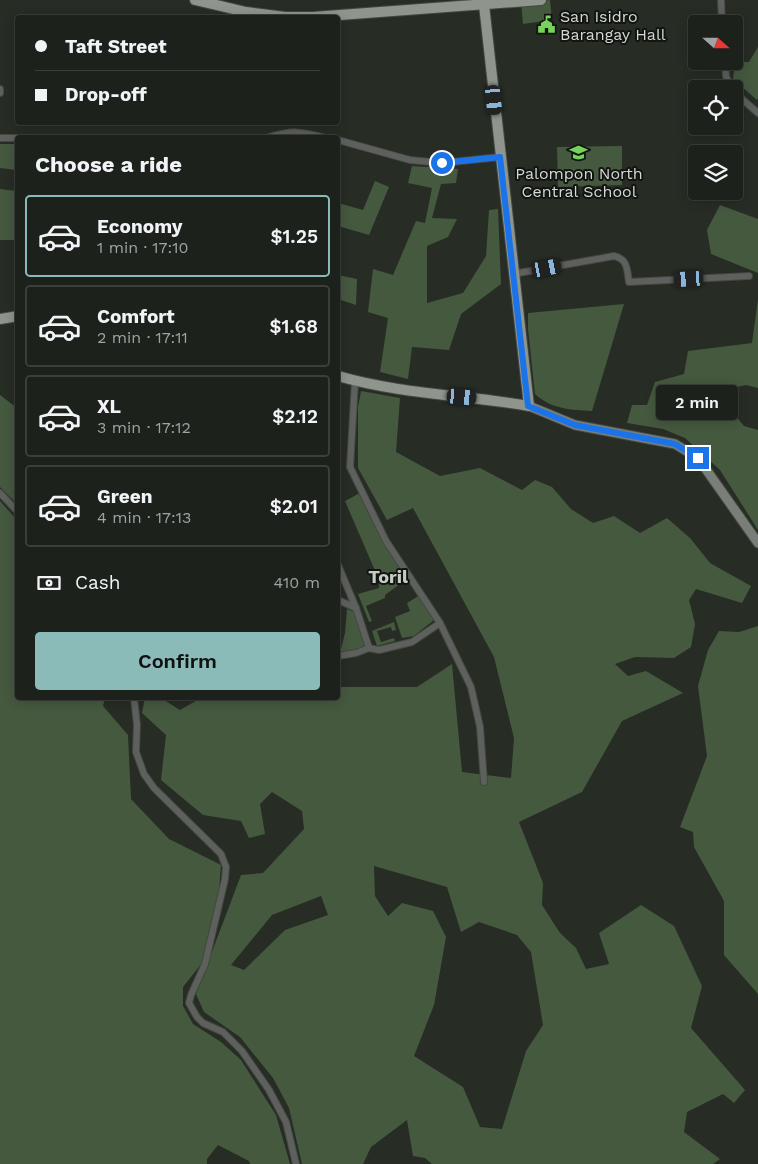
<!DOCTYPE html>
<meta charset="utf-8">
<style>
body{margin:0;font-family:"Work Sans",sans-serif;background:#2a2e29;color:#f1f3f6;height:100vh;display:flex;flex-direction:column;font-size:19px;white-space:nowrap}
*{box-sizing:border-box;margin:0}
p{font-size:16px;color:#a0a3a3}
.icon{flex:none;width:28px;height:28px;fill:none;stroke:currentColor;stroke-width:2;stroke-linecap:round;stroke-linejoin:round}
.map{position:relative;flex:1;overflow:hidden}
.panel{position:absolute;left:15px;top:135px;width:325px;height:565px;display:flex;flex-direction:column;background:#1d211c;border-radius:5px;box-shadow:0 2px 12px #0003,0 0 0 1px #3b3e3b}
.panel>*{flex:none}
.banner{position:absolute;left:15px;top:15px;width:325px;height:110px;border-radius:5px;box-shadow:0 2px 12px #0003,0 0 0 1px #3b3e3b;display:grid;align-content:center;height:110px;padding:0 20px;background:#1d211c}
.needle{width:32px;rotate:111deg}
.buttons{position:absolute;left:688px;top:15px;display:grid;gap:10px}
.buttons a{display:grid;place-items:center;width:55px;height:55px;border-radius:5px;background:#1d211c;box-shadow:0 2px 12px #0003,0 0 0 1px #3b3e3b;font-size:25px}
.end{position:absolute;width:22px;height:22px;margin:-11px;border:6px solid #1a73e8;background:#fff;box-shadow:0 0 0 2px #fff}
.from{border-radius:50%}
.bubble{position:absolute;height:35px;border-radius:5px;background:#1d211c;box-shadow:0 2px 12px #0003,0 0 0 1px #3b3e3b;font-size:16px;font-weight:600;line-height:35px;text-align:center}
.car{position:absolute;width:15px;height:30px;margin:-15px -8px;border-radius:6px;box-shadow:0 0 4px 1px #0007;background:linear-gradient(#222 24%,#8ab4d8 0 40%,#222 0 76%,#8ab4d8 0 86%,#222 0)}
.banner b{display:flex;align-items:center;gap:18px;height:48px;font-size:19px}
.banner b+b{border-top:1px solid #3b3e3b}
.banner i{width:12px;height:12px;background:#f1f3f6}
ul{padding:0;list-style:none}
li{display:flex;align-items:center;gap:15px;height:82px;margin:0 10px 8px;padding:0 10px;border:2px solid #3b3e3b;border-radius:5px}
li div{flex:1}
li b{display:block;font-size:19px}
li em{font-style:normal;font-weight:600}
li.on{border-color:#8bbbb9}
li>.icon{width:45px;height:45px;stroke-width:1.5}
h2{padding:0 20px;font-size:22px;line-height:60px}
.pay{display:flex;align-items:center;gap:12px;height:55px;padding:0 20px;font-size:19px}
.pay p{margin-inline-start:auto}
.button{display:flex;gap:10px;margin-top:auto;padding:10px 20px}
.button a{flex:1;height:58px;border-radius:5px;background:#8bbbb9;color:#111;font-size:20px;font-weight:600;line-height:58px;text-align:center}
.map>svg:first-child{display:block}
.green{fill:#45593f;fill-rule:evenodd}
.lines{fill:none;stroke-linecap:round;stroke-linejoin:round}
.minor-casing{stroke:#434841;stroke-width:8}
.secondary-casing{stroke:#434841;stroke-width:11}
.primary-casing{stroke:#434841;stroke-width:12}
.minor{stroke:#5d605c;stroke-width:6}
.secondary{stroke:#797e78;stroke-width:9}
.primary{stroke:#8f948d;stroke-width:10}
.route{stroke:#1a73e8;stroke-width:6}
.labels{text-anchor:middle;stroke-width:4;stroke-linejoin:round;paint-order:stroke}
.poi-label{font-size:16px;fill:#d5d9d4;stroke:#111411;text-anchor:start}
.neighbourhood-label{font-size:18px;font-weight:bold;fill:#c5cdc3;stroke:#111411}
</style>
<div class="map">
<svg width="758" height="1164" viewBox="0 0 758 1164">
<rect width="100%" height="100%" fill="#272c25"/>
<!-- green -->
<g class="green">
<path d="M 550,0 L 552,20 L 523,24 L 521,2 Z"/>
<path d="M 758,47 L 758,98 L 757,100 L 733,79 L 735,62 L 749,62 Z"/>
<path d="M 0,144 L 17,144 L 17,240 L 0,240 L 0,189 L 16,191 L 17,170 L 0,168 Z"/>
<path d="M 622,146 L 622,185 L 558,187 L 557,147 Z"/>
<path d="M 412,166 L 458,169 L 456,183 L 441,184 L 432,218 L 457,219 L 448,237 L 427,246 L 427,303 L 463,293 L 486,256 L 489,210 L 498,209 L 501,284 L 461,314 L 449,350 L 412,347 L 408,379 L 380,372 L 388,318 L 368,312 L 373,269 L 393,275 L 416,221 L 425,223 L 432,188 L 408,183 Z"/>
<path d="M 375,181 L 389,187 L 369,235 L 338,226 L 338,203 L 363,210 Z"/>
<path d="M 720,205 L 758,219 L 758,273 L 711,254 L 707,230 Z"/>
<path d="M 338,275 L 357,279 L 356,305 L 338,299 Z"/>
<path d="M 758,299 L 758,388 L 746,385 L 737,387 L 734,394 L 734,414 L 744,426 L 758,430 L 758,530 L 720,470 L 685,438 L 663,429 L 627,423 L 632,405 L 647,405 L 655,382 L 684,374 L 688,351 L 752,343 Z"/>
<path d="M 624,304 L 592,411 C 571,410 551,409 535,394 L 528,329 L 528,313 Z"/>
<path d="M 361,391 L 400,398 L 396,452 L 440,476 L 480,468 L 522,490 L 535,480 L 552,487 L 571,509 L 593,523 L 614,516 L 640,533 L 667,518 L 690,538 L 710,563 L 751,586 L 742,603 L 696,589 L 689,600 L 695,624 L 691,647 L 674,658 L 635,657 L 615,664 L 628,676 L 646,671 L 683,693 L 622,721 L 582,792 L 519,822 L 543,883 L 542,905 L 560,933 L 576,948 L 586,969 L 609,964 L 599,933 L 641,905 L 674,926 L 702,986 L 691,1028 L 745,1090 L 734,1103 L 723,1094 L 687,1112 L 684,1132 L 720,1159 L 713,1164 L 432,1164 L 425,1158 L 413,1156 L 407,1120 L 371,1147 L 363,1164 L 302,1164 L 289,1108 L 273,1078 L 240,1037 L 204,1012 L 196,994 L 241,875 L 263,873 L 304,829 L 302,811 L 272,792 L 260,804 L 265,834 L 249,838 L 241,821 L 203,815 L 161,780 L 166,735 L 142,713 L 145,698 L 161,698 L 180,710 L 201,698 L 338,698 L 338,687 L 417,687 L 452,664 L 462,772 L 511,778 L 514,738 L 494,657 L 413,508 L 387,520 L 358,468 L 358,407 ZM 374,866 L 447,887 L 461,932 L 479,922 L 517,935 L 531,952 L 543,1025 L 526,1051 L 502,1129 L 480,1127 L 463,1087 L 414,1056 L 434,1005 L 446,937 L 433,911 L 402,903 L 388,916 L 375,896 ZM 321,896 L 328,915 L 285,930 L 244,970 L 231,965 L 272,915 Z"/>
<path d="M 0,395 L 17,408 L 17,504 L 0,487 Z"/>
<path d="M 360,493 L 408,578 L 385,595 L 385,598 L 366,606 L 372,621 L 369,622 L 358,594 L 379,588 L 379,580 L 345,501 Z"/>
<path d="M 0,501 L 17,520 L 18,698 L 105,698 L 103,706 L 128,735 L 131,799 L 169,839 L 221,865 L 218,902 L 202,963 L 183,987 L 183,1006 L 193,1024 L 221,1042 L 241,1060 L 276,1115 L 290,1164 L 250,1164 L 249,1161 L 218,1145 L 207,1159 L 207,1164 L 0,1164 Z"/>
<path d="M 420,595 L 434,620 L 414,636 L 402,638 L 395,617 L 410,611 L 407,603 Z"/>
<path d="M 347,609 L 355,612 L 365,645 L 362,649 L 340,653 L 345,633 Z"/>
<path d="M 394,622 L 396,630 L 392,631 L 391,627 L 377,631 L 381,642 L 394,638 L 395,641 L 377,646 L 372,631 Z"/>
<path d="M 758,626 L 758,994 L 724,955 L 724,901 L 694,847 L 693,832 L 680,827 L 707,756 L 698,686 L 708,650 L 719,631 L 739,632 Z"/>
</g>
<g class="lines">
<defs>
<g id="minor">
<path d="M 721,0 L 722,24"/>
<path d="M 725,61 L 726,76 L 731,89"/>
<path d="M 0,89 L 0,93"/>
<path d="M 734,92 L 758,113"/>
<path d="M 0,138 L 18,138"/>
<path d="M 41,138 L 99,138"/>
<path d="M 266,138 C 292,130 300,131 326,138"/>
<path d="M 338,140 L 410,160 L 442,163 L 500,157"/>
<path d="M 513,274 L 614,256 C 628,259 627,270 629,282 L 749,276"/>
<path d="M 355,381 L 350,467 L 386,541 L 440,623 L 471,687 L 480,727 L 484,782"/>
<path d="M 0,493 L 18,512"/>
<path d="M 338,565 L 356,608 L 369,648"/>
<path d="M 338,600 L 356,608"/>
<path d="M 338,656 L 356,653 L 369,648 L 379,650 L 412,642 L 440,623"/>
<path d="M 134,698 L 137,725 L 136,752 L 144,774 L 154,788 L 221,854 L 226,867 L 225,879 L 205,964 L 191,995 L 189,1003 L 197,1017 L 203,1023 L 223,1032 L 242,1051 L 269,1090 L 286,1122 L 296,1164"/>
</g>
<path id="secondary" d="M 529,406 L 575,425 L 675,444 L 698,458 L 758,543"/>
<g id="primary">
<path d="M 195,0 L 246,12 L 285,17 L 313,17 L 541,0"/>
<path d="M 0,319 L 18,316"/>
<path d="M 338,376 C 400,394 465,395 529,406 L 484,5"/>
</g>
</defs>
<!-- minor casing -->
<use href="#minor" class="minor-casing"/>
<!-- secondary casing -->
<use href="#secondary" class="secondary-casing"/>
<!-- primary casing -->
<use href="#primary" class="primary-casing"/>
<!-- minor -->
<use href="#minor" class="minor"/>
<!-- secondary -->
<use href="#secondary" class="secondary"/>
<!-- primary -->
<use href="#primary" class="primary"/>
</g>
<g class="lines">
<!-- route -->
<path class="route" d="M 442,163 L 500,157 L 528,406 L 575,425 L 675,444 L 698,458"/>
</g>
<!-- icons -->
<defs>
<symbol id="civic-bare" viewBox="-9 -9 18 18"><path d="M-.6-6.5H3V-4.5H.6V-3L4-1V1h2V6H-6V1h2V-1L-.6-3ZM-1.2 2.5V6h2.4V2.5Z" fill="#76d25a" stroke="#111411" stroke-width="2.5" paint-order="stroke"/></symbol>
<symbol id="school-bare" viewBox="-9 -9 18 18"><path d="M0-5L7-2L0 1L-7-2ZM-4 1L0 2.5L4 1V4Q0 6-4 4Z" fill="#76d25a" stroke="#111411" stroke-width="2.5" paint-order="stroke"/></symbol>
</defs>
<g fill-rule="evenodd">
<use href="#civic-bare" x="534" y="12" width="25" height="25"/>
<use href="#school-bare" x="566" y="140" width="25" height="25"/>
</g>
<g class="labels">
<!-- poi labels -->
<g class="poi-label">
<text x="560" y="22">San Isidro<tspan x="560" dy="18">Barangay Hall</tspan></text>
<text x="579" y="179" text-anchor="middle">Palompon North<tspan x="579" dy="18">Central School</tspan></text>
</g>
<!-- neighbourhood labels -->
<g class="neighbourhood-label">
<text x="388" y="583">Toril</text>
</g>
</g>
</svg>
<div class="buttons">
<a><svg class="needle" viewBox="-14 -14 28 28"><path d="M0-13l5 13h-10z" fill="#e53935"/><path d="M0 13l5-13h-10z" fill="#a0a3a3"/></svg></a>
<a><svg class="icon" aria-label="locate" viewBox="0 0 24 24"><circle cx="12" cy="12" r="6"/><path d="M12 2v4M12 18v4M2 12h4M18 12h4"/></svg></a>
<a><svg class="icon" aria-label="layers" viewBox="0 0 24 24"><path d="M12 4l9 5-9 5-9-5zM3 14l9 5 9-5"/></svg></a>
</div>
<i class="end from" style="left:442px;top:163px"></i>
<i class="end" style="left:698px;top:458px"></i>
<div class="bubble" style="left:656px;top:385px;width:82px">2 min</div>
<i class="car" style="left:494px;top:100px;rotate:174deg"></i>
<i class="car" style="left:547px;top:268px;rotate:79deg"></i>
<i class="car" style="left:689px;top:279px;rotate:267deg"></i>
<i class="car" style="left:462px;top:397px;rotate:95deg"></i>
<div class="banner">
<b><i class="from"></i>Taft Street</b>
<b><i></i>Drop-off</b>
</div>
<section class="panel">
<h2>Choose a ride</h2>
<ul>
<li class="on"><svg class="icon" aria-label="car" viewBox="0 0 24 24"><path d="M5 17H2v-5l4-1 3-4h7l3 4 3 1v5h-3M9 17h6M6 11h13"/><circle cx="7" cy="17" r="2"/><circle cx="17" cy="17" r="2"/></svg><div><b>Economy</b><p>1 min · 17:10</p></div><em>$1.25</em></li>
<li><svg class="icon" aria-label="car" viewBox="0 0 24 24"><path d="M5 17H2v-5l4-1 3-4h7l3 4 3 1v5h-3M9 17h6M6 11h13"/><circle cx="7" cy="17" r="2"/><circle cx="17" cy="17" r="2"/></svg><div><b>Comfort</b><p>2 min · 17:11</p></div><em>$1.68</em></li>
<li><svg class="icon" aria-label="car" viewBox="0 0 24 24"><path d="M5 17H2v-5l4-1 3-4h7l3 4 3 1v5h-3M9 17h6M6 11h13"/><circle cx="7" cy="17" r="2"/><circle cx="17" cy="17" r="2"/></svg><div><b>XL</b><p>3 min · 17:12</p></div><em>$2.12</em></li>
<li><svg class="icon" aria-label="car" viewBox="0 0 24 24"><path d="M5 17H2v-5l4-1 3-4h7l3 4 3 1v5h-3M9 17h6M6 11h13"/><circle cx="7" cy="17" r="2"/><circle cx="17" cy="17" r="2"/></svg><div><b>Green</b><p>4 min · 17:13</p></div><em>$2.01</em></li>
</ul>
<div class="pay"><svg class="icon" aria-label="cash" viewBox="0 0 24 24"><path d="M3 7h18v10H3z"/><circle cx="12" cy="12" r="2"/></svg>Cash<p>410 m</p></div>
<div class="button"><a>Confirm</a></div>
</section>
</div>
